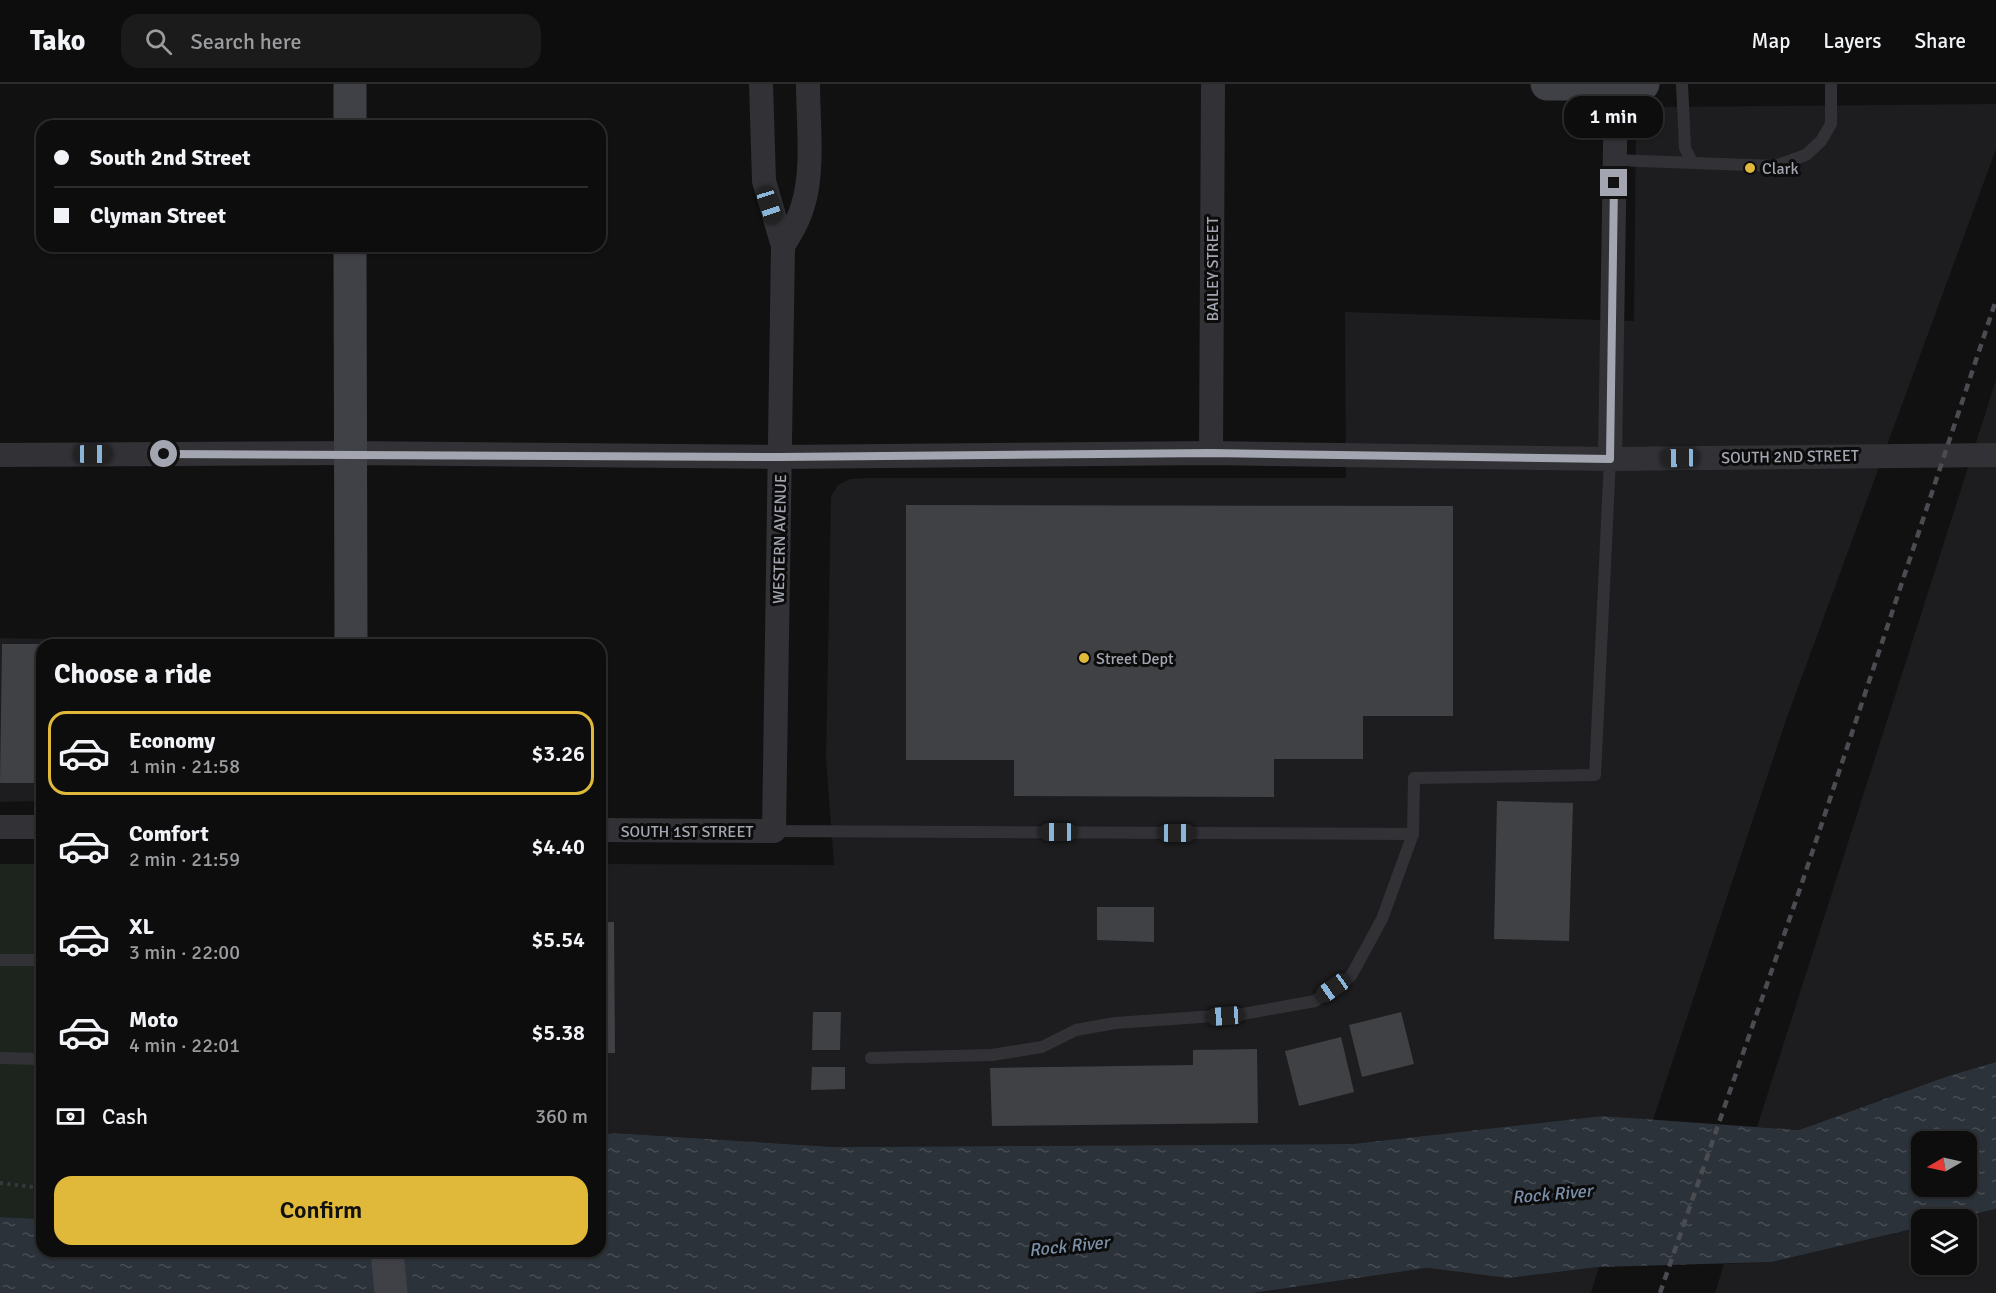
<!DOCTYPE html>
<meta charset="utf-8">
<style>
body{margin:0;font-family:Signika,sans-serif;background:#1b1b1c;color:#f1f3f6;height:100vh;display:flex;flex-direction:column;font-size:22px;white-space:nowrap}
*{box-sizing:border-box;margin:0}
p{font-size:20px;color:#9a9c9e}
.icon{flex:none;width:33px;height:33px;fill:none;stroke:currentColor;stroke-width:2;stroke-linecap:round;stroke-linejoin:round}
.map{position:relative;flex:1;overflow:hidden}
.drawer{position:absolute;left:36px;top:555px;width:570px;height:618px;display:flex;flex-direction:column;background:#0d0d0e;border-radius:18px;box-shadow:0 2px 4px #0004,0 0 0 2px #2d2d2e}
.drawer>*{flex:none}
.guide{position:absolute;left:36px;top:36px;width:570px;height:132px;border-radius:18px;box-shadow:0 2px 4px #0004,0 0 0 2px #2d2d2e;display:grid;align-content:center;height:132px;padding:0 18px;background:#0d0d0e}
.needle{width:39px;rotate:261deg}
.controls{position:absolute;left:1911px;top:1047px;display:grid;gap:12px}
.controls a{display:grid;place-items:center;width:66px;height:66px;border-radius:12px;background:#0d0d0e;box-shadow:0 2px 4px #0004,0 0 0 2px #2d2d2e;font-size:30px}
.end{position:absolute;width:27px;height:27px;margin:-14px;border:8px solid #a3a6b1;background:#111;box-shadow:0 0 0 3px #111}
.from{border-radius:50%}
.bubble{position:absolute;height:42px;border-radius:18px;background:#0d0d0e;box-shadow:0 2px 4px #0004,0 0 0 2px #2d2d2e;font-size:20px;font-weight:600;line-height:42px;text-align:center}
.car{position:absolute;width:18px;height:36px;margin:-18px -9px;border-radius:8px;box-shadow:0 0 4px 2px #0007;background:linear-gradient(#222 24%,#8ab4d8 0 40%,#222 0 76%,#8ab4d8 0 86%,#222 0)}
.guide b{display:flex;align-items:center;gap:21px;height:57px;font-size:22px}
.guide b+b{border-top:2px solid #2d2d2e}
.guide i{width:15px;height:15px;background:#f1f3f6}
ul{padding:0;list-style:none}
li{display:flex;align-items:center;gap:18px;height:84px;margin:0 12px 9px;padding:0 6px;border:3px solid transparent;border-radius:18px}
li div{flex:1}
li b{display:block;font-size:22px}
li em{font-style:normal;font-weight:600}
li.current{border-color:#e0b93b}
li>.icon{width:54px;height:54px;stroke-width:1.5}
h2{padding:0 18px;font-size:27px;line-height:72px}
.pay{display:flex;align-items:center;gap:15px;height:66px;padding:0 18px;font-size:22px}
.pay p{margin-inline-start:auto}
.primary-button{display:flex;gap:12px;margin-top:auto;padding:12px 18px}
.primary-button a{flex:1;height:69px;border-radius:18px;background:#e0b93b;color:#111;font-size:24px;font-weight:600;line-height:69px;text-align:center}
header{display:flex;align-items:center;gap:36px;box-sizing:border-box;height:84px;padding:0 30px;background:#0d0d0e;border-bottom:2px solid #2d2d2e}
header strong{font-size:28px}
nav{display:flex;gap:33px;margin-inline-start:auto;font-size:21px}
.search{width:420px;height:54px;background:#1b1b1c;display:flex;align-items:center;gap:15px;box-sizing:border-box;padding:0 21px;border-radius:18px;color:#9a9c9e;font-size:22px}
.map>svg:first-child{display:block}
.built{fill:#1d1d1f}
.green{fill:#1d241e}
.water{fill:url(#water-ripples);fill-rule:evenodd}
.building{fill:#404145}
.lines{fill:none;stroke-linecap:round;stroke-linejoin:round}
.path{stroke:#38393d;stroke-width:4;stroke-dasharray:3 4.5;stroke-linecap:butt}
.lane{stroke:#323236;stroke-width:12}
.street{stroke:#323236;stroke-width:24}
.secondary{stroke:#404146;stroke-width:33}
.rail{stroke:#4b4c51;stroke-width:4.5;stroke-dasharray:8 6;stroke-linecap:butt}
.route{stroke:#a3a6b1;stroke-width:8}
.poi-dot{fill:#e0b93b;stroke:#0c0c0d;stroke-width:2}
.labels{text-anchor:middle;stroke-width:6;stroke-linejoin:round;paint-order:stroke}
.poi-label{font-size:16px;fill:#a3a6b1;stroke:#0c0c0d;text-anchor:start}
.street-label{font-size:16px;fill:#a3a6b1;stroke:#0c0c0d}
.water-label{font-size:18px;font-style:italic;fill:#7c90aa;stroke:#0c0c0d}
</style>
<header>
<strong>Tako</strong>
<div class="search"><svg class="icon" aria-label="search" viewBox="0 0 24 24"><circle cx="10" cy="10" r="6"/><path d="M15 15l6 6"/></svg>Search here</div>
<nav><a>Map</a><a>Layers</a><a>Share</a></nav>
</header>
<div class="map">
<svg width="1996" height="1209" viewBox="0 0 1996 1209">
<defs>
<pattern id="water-ripples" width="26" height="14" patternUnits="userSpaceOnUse" patternTransform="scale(1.5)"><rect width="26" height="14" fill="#2b3239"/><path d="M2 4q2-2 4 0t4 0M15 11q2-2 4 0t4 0" fill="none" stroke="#474d53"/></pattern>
</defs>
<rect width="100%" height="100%" fill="#111112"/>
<!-- built -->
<g class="built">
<path d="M 1996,20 L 1996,65 L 1786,636 L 1653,1036 L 1602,1032 L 1352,1060 L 834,1063 L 614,1049 L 600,1051 L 600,780 L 834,781 L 826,675 L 831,412 L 838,401 L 850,395 L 865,394 L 1346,394 L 1345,228 L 1634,237 L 1636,38 L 1644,27 L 1659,23 Z"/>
<path d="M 1996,296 L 1996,978 L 1948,992 L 1799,1046 L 1757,1043 Z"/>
<path d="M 0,554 L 163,557 L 163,561 L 42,561 L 42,717 L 0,718 Z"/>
<path d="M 1996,1125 L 1996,1209 L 1715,1209 L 1724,1180 L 1772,1178 L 1921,1143 L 1922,1180 L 1966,1180 L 1966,1136 L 1952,1135 Z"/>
<path d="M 1599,1183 L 1591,1209 L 1252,1209 L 1427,1184 L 1508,1194 Z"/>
</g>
<!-- green -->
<path class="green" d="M 0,780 L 42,780 L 42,1135 L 0,1133 Z"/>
<!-- water -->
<path class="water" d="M 1996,978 L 1996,1125 L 1952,1135 L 1922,1136 L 1921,1143 L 1772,1178 L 1599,1183 L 1508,1194 L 1427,1184 L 1252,1209 L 0,1209 L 0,1133 L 42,1135 L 42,1167 L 600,1167 L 600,1051 L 614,1049 L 834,1063 L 1352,1060 L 1602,1032 L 1799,1046 L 1948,992 ZM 1922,1058 L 1966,1058 L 1966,1102 L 1922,1102 Z"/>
<!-- building -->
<g class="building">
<path d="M 906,421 L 1453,422 L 1453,632 L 1363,632 L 1363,675 L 1274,675 L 1274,713 L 1014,712 L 1014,676 L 906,676 Z"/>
<path d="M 2,560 L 42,560 L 42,699 L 0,699 Z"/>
<path d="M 1497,717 L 1573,719 L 1569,857 L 1494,855 Z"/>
<path d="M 1097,823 L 1154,823 L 1154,858 L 1097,856 Z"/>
<path d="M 600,838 L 614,838 L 615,969 L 600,969 Z"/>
<path d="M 813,928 L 841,928 L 840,966 L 812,966 Z"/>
<path d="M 1401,928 L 1414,980 L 1362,993 L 1349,941 Z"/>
<path d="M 1341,953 L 1354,1008 L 1299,1022 L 1285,967 Z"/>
<path d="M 1257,965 L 1258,1039 L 992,1042 L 990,984 L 1193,981 L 1193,966 Z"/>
<path d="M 812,983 L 845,983 L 845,1005 L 811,1006 Z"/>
</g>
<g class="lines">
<!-- path -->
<path class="path" d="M 0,1099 L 42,1104"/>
<!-- lane -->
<g class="lane">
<path d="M 1682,0 L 1685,64 L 1692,78"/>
<path d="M 1614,76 L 1775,82 L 1806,71 L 1821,57 L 1831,40 L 1831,0"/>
<path d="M 774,747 L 1413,750 L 1414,694 L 1595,691 L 1610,375"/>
<path d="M 0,876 L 42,876"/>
<path d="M 0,974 L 42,975"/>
<path d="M 871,974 L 992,971 L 1042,963 L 1076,946 L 1115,939 L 1243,930 L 1315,917 L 1351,892 L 1382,835 L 1413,750"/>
</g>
<!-- street -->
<g class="street">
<path d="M 783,162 C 791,149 799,136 803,121 C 814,87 808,36 808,0"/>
<path d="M 1211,369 L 1213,0"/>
<path d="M 0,371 L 350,369 L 780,373 L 1211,369 L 1610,375 L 1996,371"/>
<path d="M 1610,375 L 1616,0"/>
<path d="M 0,743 L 42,743"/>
<path d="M 600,746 L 774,747 L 783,162 L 764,97 L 761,0"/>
</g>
<!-- secondary -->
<g class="secondary">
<path d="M 1547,0 L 1643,0"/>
<path d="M 350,42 L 350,0"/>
<path d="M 350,162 L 351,561"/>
<path d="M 387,1167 L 391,1209"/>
</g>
<!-- rail -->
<path class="rail" d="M 1660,1209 L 1802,799 L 1996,216"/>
</g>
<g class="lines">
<!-- route -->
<path class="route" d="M 164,370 L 780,373 L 1211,369 L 1610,375 L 1614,99"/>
</g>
<!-- markers -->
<g class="poi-dot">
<circle cx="1750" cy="84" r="6"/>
<circle cx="1084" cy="574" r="6"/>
</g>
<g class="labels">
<!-- poi labels -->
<g class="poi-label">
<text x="1762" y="90">Clark</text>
<text x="1096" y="580">Street Dept</text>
</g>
<!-- street labels -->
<g class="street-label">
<text transform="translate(1212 185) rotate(-90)" y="6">BAILEY STREET</text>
<text transform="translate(1790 372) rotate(-1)" y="6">SOUTH 2ND STREET</text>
<text transform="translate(779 455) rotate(-89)" y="6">WESTERN AVENUE</text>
<text x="687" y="753">SOUTH 1ST STREET</text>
</g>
<!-- water labels -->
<g class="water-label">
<text transform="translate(1552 1110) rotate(-5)" y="6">Rock River</text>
<text transform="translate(1069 1162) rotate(-6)" y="6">Rock River</text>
</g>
</g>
</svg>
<div class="controls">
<a><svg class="needle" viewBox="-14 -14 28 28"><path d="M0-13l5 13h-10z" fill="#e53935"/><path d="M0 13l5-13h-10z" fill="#9a9c9e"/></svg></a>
<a><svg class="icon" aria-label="layers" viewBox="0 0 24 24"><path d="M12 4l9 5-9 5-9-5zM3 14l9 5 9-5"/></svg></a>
</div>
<i class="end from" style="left:164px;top:370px"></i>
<i class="end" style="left:1614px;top:99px"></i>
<div class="bubble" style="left:1564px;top:12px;width:99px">1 min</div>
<i class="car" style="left:769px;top:121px;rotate:162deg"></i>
<i class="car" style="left:93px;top:370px;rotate:90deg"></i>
<i class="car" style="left:1680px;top:374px;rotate:269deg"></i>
<i class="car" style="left:1058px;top:748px;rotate:270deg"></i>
<i class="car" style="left:1177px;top:749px;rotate:90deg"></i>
<i class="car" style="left:1333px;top:904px;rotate:235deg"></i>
<i class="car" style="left:1225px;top:932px;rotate:266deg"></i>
<div class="guide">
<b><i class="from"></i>South 2nd Street</b>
<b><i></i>Clyman Street</b>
</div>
<section class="drawer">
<h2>Choose a ride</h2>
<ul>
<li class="current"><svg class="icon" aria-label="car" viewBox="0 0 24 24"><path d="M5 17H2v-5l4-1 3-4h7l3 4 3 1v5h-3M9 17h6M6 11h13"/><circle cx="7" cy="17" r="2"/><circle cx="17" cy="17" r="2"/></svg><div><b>Economy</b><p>1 min · 21:58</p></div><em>$3.26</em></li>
<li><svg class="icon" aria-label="car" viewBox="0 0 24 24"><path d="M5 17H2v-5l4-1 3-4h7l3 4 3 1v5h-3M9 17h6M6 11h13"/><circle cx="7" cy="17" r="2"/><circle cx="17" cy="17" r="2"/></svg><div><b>Comfort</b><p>2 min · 21:59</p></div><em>$4.40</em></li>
<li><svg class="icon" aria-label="car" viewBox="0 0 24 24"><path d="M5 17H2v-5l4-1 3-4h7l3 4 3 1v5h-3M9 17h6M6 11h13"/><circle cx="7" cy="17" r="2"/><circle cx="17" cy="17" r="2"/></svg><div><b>XL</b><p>3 min · 22:00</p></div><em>$5.54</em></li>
<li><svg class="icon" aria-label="car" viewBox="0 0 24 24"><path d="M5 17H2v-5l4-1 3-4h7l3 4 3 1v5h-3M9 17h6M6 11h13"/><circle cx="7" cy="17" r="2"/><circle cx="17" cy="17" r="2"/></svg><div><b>Moto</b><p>4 min · 22:01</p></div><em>$5.38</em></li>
</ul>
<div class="pay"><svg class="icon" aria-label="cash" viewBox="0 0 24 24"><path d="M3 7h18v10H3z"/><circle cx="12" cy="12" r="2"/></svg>Cash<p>360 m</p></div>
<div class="primary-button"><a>Confirm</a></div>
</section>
</div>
